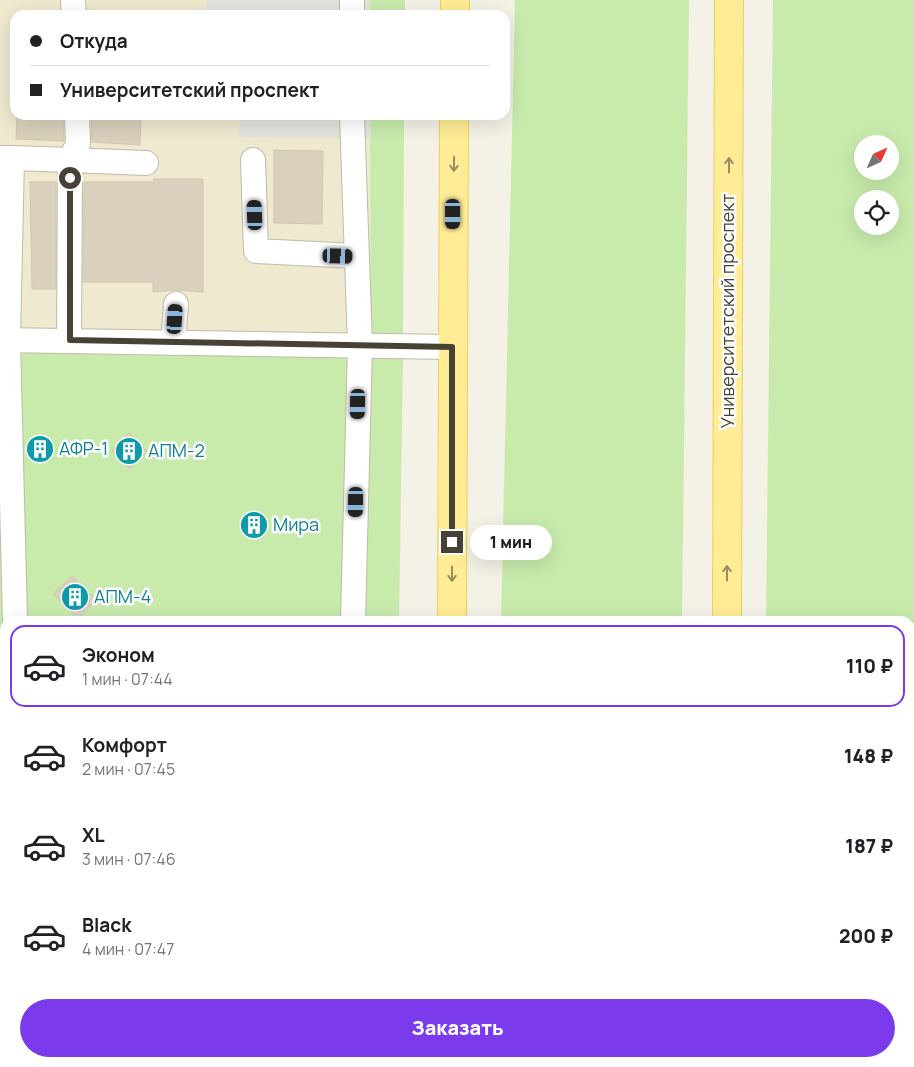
<!DOCTYPE html>
<html lang="ru">
<meta charset="utf-8">
<style>
body{margin:0;font-family:Manrope,sans-serif;background:#f6f6f6;color:#202124;height:100vh;display:flex;flex-direction:column;font-size:19px;white-space:nowrap}
*{box-sizing:border-box;margin:0}
p{font-size:16px;color:#757577}
.icon{flex:none;width:28px;height:28px;fill:none;stroke:currentColor;stroke-width:2;stroke-linecap:round;stroke-linejoin:round}
.map{position:relative;flex:1;overflow:hidden}
.side{position:absolute;left:0px;top:616px;width:915px;height:451px;display:flex;flex-direction:column;background:#fff;border-radius:15px 15px 0 0;box-shadow:0 5px 20px #0002}
.side>*{flex:none}
.top-card{position:absolute;left:10px;top:10px;width:500px;height:110px;border-radius:15px;box-shadow:0 5px 20px #0002;display:grid;align-content:center;height:110px;padding:0 20px;background:#fff}
.needle{width:32px;rotate:45deg}
.tools{position:absolute;left:854px;top:135px;display:grid;gap:10px}
.tools a{display:grid;place-items:center;width:45px;height:45px;border-radius:50%;background:#fff;box-shadow:0 5px 20px #0002;font-size:25px}
.end{position:absolute;width:22px;height:22px;margin:-11px;border:6px solid #474235;background:#fff;box-shadow:0 0 0 2px #fff}
.from{border-radius:50%}
.bubble{position:absolute;height:35px;border-radius:18px;background:#fff;box-shadow:0 5px 20px #0002;font-size:16px;font-weight:800;line-height:35px;text-align:center}
.car{position:absolute;width:15px;height:30px;margin:-15px -8px;border-radius:6px;box-shadow:0 0 4px 1px #0007;background:linear-gradient(#222 24%,#8ab4d8 0 40%,#222 0 76%,#8ab4d8 0 86%,#222 0)}
.top-card b{display:flex;align-items:center;gap:18px;height:48px;font-size:19px}
.top-card b+b{border-top:1px solid #e0e0e0}
.top-card i{width:12px;height:12px;background:#202124}
ul{padding:9px 0 0;list-style:none}
li{display:flex;align-items:center;gap:15px;height:82px;margin:0 10px 8px;padding:0 10px;border:2px solid transparent;border-radius:15px}
li div{flex:1}
li b{display:block;font-size:19px}
li em{font-style:normal;font-weight:800}
li.on{border-color:#7c3aed}
li>.icon{width:45px;height:45px;stroke-width:1.5}
.cta{display:flex;gap:10px;margin-top:auto;padding:10px 20px}
.cta a{flex:1;height:58px;border-radius:30px;background:#7c3aed;color:#fff;font-size:20px;font-weight:800;line-height:58px;text-align:center}
.map>svg:first-child{display:block}
.education{fill:#eee9cf}
.green{fill:#c8ebac;fill-rule:evenodd}
.parking{fill:#e5e3de}
.building{fill:#d9d1bd;stroke:#d2c7ad}
.lines{fill:none;stroke-linecap:round;stroke-linejoin:round}
.minor-casing{stroke:#c0baa8;stroke-width:26}
.major-casing{stroke:#ebcf5d;stroke-width:30}
.minor{stroke:#fff;stroke-width:24}
.major{stroke:#ffec94;stroke-width:28}
.oneway{stroke:#9a8e60}
.route{stroke:#474235;stroke-width:6}
.labels{text-anchor:middle;stroke-width:5;stroke-linejoin:round;paint-order:stroke}
.street-label{font-size:18px;fill:#474235;stroke:#fff}
.culture-label{font-size:18px;fill:#0d838f;stroke:#fff;text-anchor:start}
</style>
<div class="map">
<svg width="914" height="1067" viewBox="0 0 914 1067">
<rect width="100%" height="100%" fill="#f4f1e6"/>
<!-- education -->
<path class="education" d="M 0,0 L 405,0 L 405,15 L 15,15 L 15,115 L 404,115 L 399,621 L 5,621 L 5,1062 L 393,1062 L 393,1067 L 0,1067 Z"/>
<!-- green -->
<g class="green">
<rect x="370" y="0" width="35" height="15"/>
<path d="M 515,0 L 689,0 L 682,621 L 501,621 Z"/>
<path d="M 773,0 L 914,0 L 914,1067 L 762,1067 L 762,1062 L 910,1062 L 910,621 L 766,621 ZM 862,144 L 890,144 L 890,171 L 862,171 ZM 862,199 L 890,199 L 890,226 L 862,226 Z"/>
<path d="M 370,115 L 404,115 L 403,342 L 371,341 Z"/>
<path d="M 0,347 L 336,356 L 359,364 L 376,356 L 403,357 L 399,621 L 5,621 L 5,1062 L 9,1067 L 0,1067 Z"/>
<path d="M 393,1062 L 393,1067 L 215,1067 L 215,1063 Z"/>
<path d="M 491,1063 L 678,1062 L 678,1067 L 491,1067 Z"/>
</g>
<!-- parking -->
<g class="parking">
<rect x="207" y="0" width="163" height="15"/>
<path d="M 239,115 L 370,115 L 371,138 L 239,137 Z"/>
</g>
<!-- building -->
<g class="building">
<path d="M 17,115 L 63,115 L 64,141 L 16,139 Z"/>
<path d="M 91,115 L 141,115 L 140,145 L 92,142 Z"/>
<path d="M 274,150 L 323,151 L 322,224 L 274,223 Z"/>
<path d="M 154,179 L 203,179 L 203,292 L 177,290 L 153,292 L 153,282 L 83,282 L 84,182 L 154,182 Z"/>
<path d="M 30,182 L 56,182 L 56,289 L 32,289 Z"/>
<path d="M 129,433 L 147,451 L 130,469 L 112,451 Z"/>
<path d="M 72,576 L 96,600 L 78,619 L 53,594 Z"/>
</g>
<g class="lines">
<defs>
<g id="minor">
<path d="M 73,0 L 74,15"/>
<path d="M 352,15 L 352,0"/>
<path d="M 352,115 L 360,346 L 353,621"/>
<path d="M 0,158 L 12,158 L 8,340 L 15,621"/>
<path d="M 12,158 L 70,160 L 78,144 L 77,115"/>
<path d="M 253,160 L 256,251 L 357,256"/>
<path d="M 0,340 L 452,347"/>
<path d="M 69,340 L 70,160 L 146,163"/>
<path d="M 173,343 L 176,304"/>
<path d="M 0,962 L 5,962"/>
<path d="M 215,1062 L 215,1067"/>
<path d="M 16,1067 L 16,1062"/>
<path d="M 346,1067 L 347,1062"/>
</g>
<g id="major">
<path d="M 455,15 L 455,0"/>
<path d="M 452,621 L 454,115"/>
<path d="M 727,621 L 729,0"/>
<path d="M 452,1067 L 452,1062"/>
<path d="M 725,1067 L 725,1062"/>
</g>
</defs>
<!-- minor casing -->
<use href="#minor" class="minor-casing"/>
<!-- major casing -->
<use href="#major" class="major-casing"/>
<!-- minor -->
<use href="#minor" class="minor"/>
<!-- major -->
<use href="#major" class="major"/>
</g>
<!-- one-way arrows -->
<defs><path id="oneway-shaft" d="M-6 0H5M1.5-3L5.5 0L1.5 3" fill="none" stroke-width="1.6" stroke-linecap="round" stroke-linejoin="round" transform="scale(1.25)"/></defs>
<g class="oneway">
<use href="#oneway-shaft" transform="translate(454 164) rotate(91)"/>
<use href="#oneway-shaft" transform="translate(729 165) rotate(-90)"/>
<use href="#oneway-shaft" transform="translate(727 573) rotate(-90)"/>
<use href="#oneway-shaft" transform="translate(452 574) rotate(90)"/>
</g>
<g class="lines">
<!-- route -->
<path class="route" d="M 70,178 L 70,340 L 452,347 L 452,542"/>
</g>
<!-- icons -->
<defs>
<symbol id="building-disc" viewBox="-11 -11 22 22"><circle r="9.5" fill="#0f9aa8" stroke="#fff"/><path d="M-4-6H4V6H1V3H-1V6H-4ZM-2.5-4.3h1.7v1.8h-1.7ZM.8-4.3h1.7v1.8H.8ZM-2.5-1h1.7V.8h-1.7ZM.8-1h1.7V.8H.8Z" fill="#fff"/></symbol>
</defs>
<g fill-rule="evenodd">
<use href="#building-disc" x="24" y="433" width="32" height="32"/>
<use href="#building-disc" x="113" y="435" width="32" height="32"/>
<use href="#building-disc" x="238" y="509" width="32" height="32"/>
<use href="#building-disc" x="59" y="581" width="32" height="32"/>
</g>
<g class="labels">
<!-- street labels -->
<g class="street-label">
<text transform="translate(728 311) rotate(-90)" y="6">Университетский проспект</text>
</g>
<!-- culture labels -->
<g class="culture-label">
<text x="59" y="455">АФР-1</text>
<text x="148" y="457">АПМ-2</text>
<text x="273" y="531">Мира</text>
<text x="94" y="603">АПМ-4</text>
</g>
</g>
</svg>
<div class="tools">
<a><svg class="needle" viewBox="-14 -14 28 28"><path d="M0-13l5 13h-10z" fill="#e53935"/><path d="M0 13l5-13h-10z" fill="#757577"/></svg></a>
<a><svg class="icon" aria-label="locate" viewBox="0 0 24 24"><circle cx="12" cy="12" r="6"/><path d="M12 2v4M12 18v4M2 12h4M18 12h4"/></svg></a>
</div>
<i class="end from" style="left:70px;top:178px"></i>
<i class="end" style="left:452px;top:542px"></i>
<div class="bubble" style="left:470px;top:525px;width:82px">1 мин</div>
<i class="car" style="left:453px;top:214px;rotate:180deg"></i>
<i class="car" style="left:255px;top:215px;rotate:358deg"></i>
<i class="car" style="left:338px;top:256px;rotate:92deg"></i>
<i class="car" style="left:175px;top:319px;rotate:4deg"></i>
<i class="car" style="left:358px;top:404px;rotate:181deg"></i>
<i class="car" style="left:356px;top:502px;rotate:181deg"></i>
<div class="top-card">
<b><i class="from"></i>Откуда</b>
<b><i></i>Университетский проспект</b>
</div>
<section class="side">
<ul>
<li class="on"><svg class="icon" aria-label="car" viewBox="0 0 24 24"><path d="M5 17H2v-5l4-1 3-4h7l3 4 3 1v5h-3M9 17h6M6 11h13"/><circle cx="7" cy="17" r="2"/><circle cx="17" cy="17" r="2"/></svg><div><b>Эконом</b><p>1 мин · 07:44</p></div><em>110 ₽</em></li>
<li><svg class="icon" aria-label="car" viewBox="0 0 24 24"><path d="M5 17H2v-5l4-1 3-4h7l3 4 3 1v5h-3M9 17h6M6 11h13"/><circle cx="7" cy="17" r="2"/><circle cx="17" cy="17" r="2"/></svg><div><b>Комфорт</b><p>2 мин · 07:45</p></div><em>148 ₽</em></li>
<li><svg class="icon" aria-label="car" viewBox="0 0 24 24"><path d="M5 17H2v-5l4-1 3-4h7l3 4 3 1v5h-3M9 17h6M6 11h13"/><circle cx="7" cy="17" r="2"/><circle cx="17" cy="17" r="2"/></svg><div><b>XL</b><p>3 мин · 07:46</p></div><em>187 ₽</em></li>
<li><svg class="icon" aria-label="car" viewBox="0 0 24 24"><path d="M5 17H2v-5l4-1 3-4h7l3 4 3 1v5h-3M9 17h6M6 11h13"/><circle cx="7" cy="17" r="2"/><circle cx="17" cy="17" r="2"/></svg><div><b>Black</b><p>4 мин · 07:47</p></div><em>200 ₽</em></li>
</ul>
<div class="cta"><a>Заказать</a></div>
</section>
</div>
